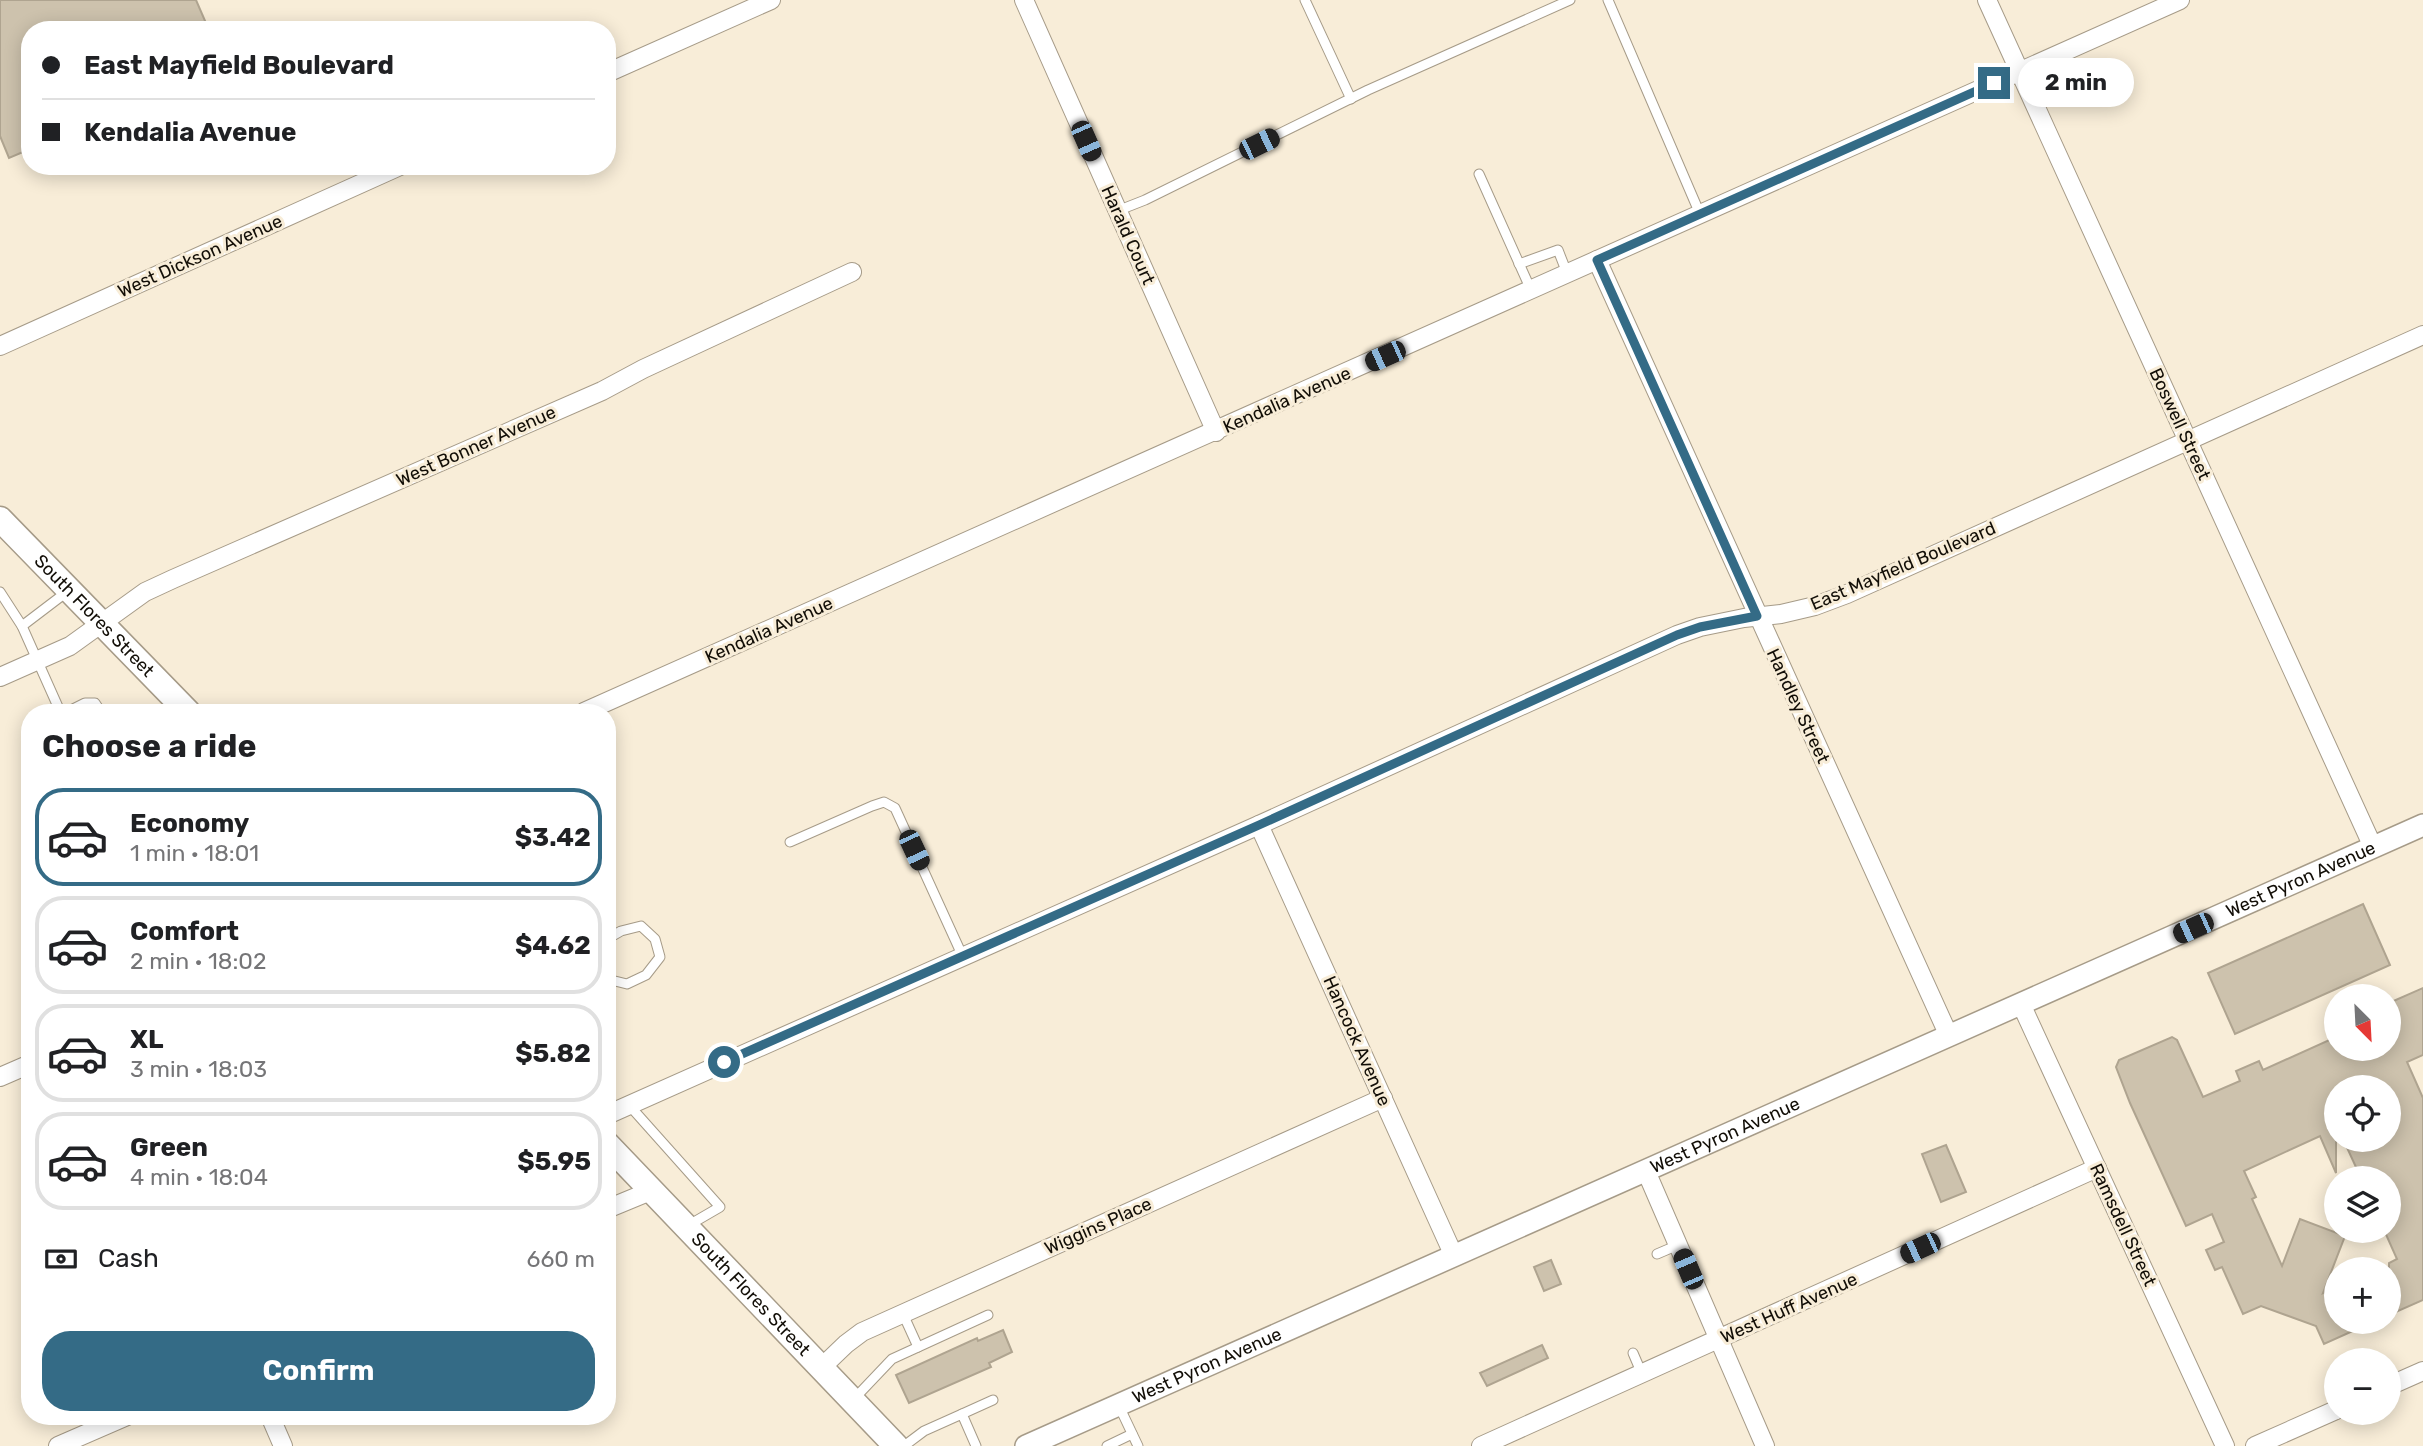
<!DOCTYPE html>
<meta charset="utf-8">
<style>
body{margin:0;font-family:Rubik,sans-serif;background:#f6f6f6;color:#202124;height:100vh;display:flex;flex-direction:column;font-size:26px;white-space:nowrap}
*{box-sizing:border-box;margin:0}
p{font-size:23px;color:#757577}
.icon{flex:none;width:38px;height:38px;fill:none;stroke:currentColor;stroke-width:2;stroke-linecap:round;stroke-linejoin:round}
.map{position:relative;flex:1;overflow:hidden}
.drawer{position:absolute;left:21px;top:704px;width:595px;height:721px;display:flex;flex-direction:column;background:#fff;border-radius:28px;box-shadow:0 4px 18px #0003}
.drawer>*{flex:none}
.banner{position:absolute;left:21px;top:21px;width:595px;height:154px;border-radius:28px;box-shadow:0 4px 18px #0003;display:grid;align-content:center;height:154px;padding:0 21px;background:#fff}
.needle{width:46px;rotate:156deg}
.tools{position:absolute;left:2324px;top:984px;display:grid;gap:14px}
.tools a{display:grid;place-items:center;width:77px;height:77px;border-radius:50%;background:#fff;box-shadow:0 4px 18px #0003;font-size:35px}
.end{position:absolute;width:32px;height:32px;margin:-16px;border:9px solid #346b86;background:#fff;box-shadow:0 0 0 4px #fff}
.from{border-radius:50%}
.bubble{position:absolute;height:49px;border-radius:24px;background:#fff;box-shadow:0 4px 18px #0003;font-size:23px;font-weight:700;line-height:49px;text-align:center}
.car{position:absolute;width:21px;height:42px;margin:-21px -10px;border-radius:9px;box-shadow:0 0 5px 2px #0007;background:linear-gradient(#222 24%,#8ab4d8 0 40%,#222 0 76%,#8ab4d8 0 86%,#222 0)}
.banner b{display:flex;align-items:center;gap:24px;height:66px;font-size:26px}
.banner b+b{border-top:2px solid #e0e0e0}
.banner i{width:18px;height:18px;background:#202124}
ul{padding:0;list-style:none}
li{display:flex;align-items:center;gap:21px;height:98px;margin:0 14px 10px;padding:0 7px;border:4px solid #e0e0e0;border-radius:28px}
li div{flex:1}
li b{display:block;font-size:26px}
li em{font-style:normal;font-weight:700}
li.on{border-color:#346b86}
li>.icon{width:63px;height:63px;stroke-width:1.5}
h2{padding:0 21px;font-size:32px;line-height:84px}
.pay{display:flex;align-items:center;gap:18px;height:77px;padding:0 21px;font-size:26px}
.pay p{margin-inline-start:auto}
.cta{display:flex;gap:14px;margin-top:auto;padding:14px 21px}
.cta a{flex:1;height:80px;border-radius:28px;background:#346b86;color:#fff;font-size:28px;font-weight:700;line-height:80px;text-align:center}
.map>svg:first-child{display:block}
.building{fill:#cdc2ad;stroke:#afa490;stroke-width:2}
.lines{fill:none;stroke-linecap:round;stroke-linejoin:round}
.service-casing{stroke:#a69b88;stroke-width:11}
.minor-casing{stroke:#a69b88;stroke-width:20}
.tertiary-casing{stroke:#a69b88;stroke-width:24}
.secondary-casing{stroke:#a69b88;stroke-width:27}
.service{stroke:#fff;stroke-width:9}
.minor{stroke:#fff;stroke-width:18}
.tertiary{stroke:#fff;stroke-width:21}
.secondary{stroke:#fff;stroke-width:24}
.route{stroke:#346b86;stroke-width:9}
.labels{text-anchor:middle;stroke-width:6;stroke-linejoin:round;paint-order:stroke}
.street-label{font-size:18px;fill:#120e07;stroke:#f8edd8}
</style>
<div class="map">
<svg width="2423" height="1446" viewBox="0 0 2423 1446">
<rect width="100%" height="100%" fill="#f8edd8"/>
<!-- building -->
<g class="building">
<path d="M 0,0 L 196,0 L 209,30 L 30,30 L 30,149 L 9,158 L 0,136 Z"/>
<path d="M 2363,904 L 2390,965 L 2235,1034 L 2208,973 Z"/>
<path d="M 2423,988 L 2423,1055 L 2407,1062 L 2423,1098 L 2423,1300 L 2389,1315 L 2389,1263 L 2397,1259 L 2384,1230 L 2389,1230 L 2389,1178 L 2361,1178 L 2343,1139 L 2389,1139 L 2389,1087 L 2336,1087 L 2336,1173 L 2320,1136 L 2244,1171 L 2256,1197 L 2252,1199 L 2282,1266 L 2300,1219 L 2345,1236 L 2323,1293 L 2336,1287 L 2336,1321 L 2375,1321 L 2324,1344 L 2316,1326 L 2261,1306 L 2243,1314 L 2222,1267 L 2215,1270 L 2206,1250 L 2224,1242 L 2212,1214 L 2186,1226 L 2130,1103 L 2116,1067 L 2119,1060 L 2172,1037 L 2177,1040 L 2203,1097 L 2240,1081 L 2236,1071 L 2259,1061 L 2263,1070 L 2336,1037 L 2336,1048 L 2389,1048 L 2389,1003 Z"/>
<path d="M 1946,1145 L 1966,1192 L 1941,1202 L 1922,1154 Z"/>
<path d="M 1551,1260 L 1561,1284 L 1544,1291 L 1534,1267 Z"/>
<path d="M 1003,1330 L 1012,1352 L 989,1363 L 991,1367 L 909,1403 L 896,1375 L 977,1338 L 978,1341 Z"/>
<path d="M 1542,1345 L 1548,1358 L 1487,1386 L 1480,1373 Z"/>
</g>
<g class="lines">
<defs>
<g id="service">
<path d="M 1305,0 L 1351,99"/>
<path d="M 1608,0 L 1700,214"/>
<path d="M 1479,174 L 1531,290"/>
<path d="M 1117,211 L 1145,200 L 1368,90 L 1570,0"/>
<path d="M 1519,264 L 1558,250 L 1567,273"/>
<path d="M 0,592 L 22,626 L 59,709 L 67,712 L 85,703 L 95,703 L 101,712"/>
<path d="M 22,626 L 68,591"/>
<path d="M 790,842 L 872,806 L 884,802 L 895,808 L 963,957"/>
<path d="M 607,939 L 621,931 L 641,926 L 655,939 L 660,957 L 646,975 L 627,984 L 607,979"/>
<path d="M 629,1105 L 720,1207 L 689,1225"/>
<path d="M 1657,1254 L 1678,1245"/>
<path d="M 903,1314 L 918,1347"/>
<path d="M 1633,1353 L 1642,1374"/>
<path d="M 853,1400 L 892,1359 L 988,1315"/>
<path d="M 1119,1406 L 1138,1446"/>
<path d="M 962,1414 L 993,1400"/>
<path d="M 904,1446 L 924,1431 L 962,1414 L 976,1446"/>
<path d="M 1107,1446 L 1132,1434"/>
</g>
<g id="minor">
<path d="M 1024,0 L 1216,432"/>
<path d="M 1987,0 L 2373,847"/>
<path d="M 607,73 L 771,0"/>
<path d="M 1597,260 L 1949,1036"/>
<path d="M 0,346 L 400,166"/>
<path d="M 0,677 L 70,646 L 145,592 L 173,579 L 602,391 L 643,369 L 852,272"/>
<path d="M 584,712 L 2180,0"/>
<path d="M 1259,825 L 1454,1256"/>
<path d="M 2021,1004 L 2225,1446"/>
<path d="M 0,1077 L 30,1064"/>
<path d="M 607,1115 L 1259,825 L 1677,635 L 1700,627 L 1744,618 L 1781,614 L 1815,606 L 1847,594 L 2423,335"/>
<path d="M 1646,1171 L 1765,1446"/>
<path d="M 607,1209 L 653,1190"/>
<path d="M 822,1367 L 846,1344 L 862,1332 L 1383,1098"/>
<path d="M 2389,1386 L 2423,1371"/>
<path d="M 270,1416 L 283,1446"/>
<path d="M 58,1446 L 127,1416"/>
<path d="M 1481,1446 L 2097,1168"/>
<path d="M 2255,1446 L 2336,1410"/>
</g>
<g id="tertiary">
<path id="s1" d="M 1026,1446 L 2423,825"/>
</g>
<g id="secondary">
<path id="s2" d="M 0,519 L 188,712"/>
<path id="s3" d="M 607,1144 L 896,1446"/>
</g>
</defs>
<!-- service casing -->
<use href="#service" class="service-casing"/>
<!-- minor casing -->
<use href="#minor" class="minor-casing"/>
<!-- tertiary casing -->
<use href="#tertiary" class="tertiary-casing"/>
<!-- secondary casing -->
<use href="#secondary" class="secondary-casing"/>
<!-- service -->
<use href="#service" class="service"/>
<!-- minor -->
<use href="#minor" class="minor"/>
<!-- tertiary -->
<use href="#tertiary" class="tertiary"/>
<!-- secondary -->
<use href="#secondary" class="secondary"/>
</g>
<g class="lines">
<!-- route -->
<path class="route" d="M 724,1062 L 1259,825 L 1677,635 L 1700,627 L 1757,616 L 1597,260 L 1994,83"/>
</g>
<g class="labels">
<!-- street labels -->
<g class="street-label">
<text transform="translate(1128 235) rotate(66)" y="6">Harald Court</text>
<text transform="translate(200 256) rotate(-24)" y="6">West Dickson Avenue</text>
<text transform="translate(1287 400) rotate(-24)" y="6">Kendalia Avenue</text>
<text transform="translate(2180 424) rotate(65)" y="6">Boswell Street</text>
<text transform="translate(476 446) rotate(-24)" y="6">West Bonner Avenue</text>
<text transform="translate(1903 566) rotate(-23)" y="6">East Mayfield Boulevard</text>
<text dy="6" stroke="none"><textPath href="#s2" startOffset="135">South Flores Street</textPath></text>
<text transform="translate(769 630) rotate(-24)" y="6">Kendalia Avenue</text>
<text transform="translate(1798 706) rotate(65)" y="6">Handley Street</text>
<text dy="6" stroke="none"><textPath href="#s1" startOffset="1395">West Pyron Avenue</textPath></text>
<text transform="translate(1357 1041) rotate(66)" y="6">Hancock Avenue</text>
<text dy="6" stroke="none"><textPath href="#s1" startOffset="765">West Pyron Avenue</textPath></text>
<text transform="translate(2123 1225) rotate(65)" y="6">Ramsdell Street</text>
<text transform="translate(1098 1226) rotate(-24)" y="6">Wiggins Place</text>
<text dy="6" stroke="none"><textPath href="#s3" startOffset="208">South Flores Street</textPath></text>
<text transform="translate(1789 1308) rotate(-24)" y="6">West Huff Avenue</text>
<text dy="6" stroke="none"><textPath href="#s1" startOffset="198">West Pyron Avenue</textPath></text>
</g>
</g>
</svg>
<div class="tools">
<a><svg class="needle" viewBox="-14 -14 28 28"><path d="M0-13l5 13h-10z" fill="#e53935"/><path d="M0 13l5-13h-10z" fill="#757577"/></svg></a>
<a><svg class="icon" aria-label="locate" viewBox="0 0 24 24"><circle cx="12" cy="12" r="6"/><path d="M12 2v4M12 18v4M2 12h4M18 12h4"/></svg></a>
<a><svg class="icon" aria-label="layers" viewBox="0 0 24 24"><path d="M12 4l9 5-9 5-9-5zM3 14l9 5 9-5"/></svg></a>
<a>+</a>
<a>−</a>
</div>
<i class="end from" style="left:724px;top:1062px"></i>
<i class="end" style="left:1994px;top:83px"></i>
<div class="bubble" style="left:2018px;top:58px;width:116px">2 min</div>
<i class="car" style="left:1086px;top:141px;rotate:156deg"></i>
<i class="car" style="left:1259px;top:144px;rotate:64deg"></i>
<i class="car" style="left:1385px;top:356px;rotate:246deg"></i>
<i class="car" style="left:914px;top:850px;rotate:155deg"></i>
<i class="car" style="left:2193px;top:928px;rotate:246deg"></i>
<i class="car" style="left:1920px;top:1248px;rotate:245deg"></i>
<i class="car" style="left:1688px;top:1269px;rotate:337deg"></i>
<div class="banner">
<b><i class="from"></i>East Mayfield Boulevard</b>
<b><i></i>Kendalia Avenue</b>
</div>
<section class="drawer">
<h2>Choose a ride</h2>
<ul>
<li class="on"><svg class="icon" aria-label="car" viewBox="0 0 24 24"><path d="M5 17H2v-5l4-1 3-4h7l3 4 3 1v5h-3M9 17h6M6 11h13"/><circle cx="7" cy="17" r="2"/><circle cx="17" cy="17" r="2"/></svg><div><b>Economy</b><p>1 min · 18:01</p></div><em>$3.42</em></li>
<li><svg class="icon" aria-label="car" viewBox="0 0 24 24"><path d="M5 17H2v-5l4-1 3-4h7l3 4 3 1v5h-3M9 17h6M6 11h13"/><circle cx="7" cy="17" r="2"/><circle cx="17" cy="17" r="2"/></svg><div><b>Comfort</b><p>2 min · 18:02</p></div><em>$4.62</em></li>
<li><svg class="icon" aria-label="car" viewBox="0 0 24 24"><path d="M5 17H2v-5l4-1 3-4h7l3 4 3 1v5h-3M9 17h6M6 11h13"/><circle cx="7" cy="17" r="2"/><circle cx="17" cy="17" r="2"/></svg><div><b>XL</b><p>3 min · 18:03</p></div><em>$5.82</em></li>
<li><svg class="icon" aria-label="car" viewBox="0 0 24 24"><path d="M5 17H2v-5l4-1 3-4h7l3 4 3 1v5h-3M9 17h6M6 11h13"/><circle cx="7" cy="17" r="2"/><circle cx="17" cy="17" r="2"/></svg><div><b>Green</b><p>4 min · 18:04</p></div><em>$5.95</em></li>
</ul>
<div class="pay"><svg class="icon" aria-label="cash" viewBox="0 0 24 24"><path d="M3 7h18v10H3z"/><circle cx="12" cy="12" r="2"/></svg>Cash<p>660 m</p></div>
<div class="cta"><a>Confirm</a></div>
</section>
</div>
